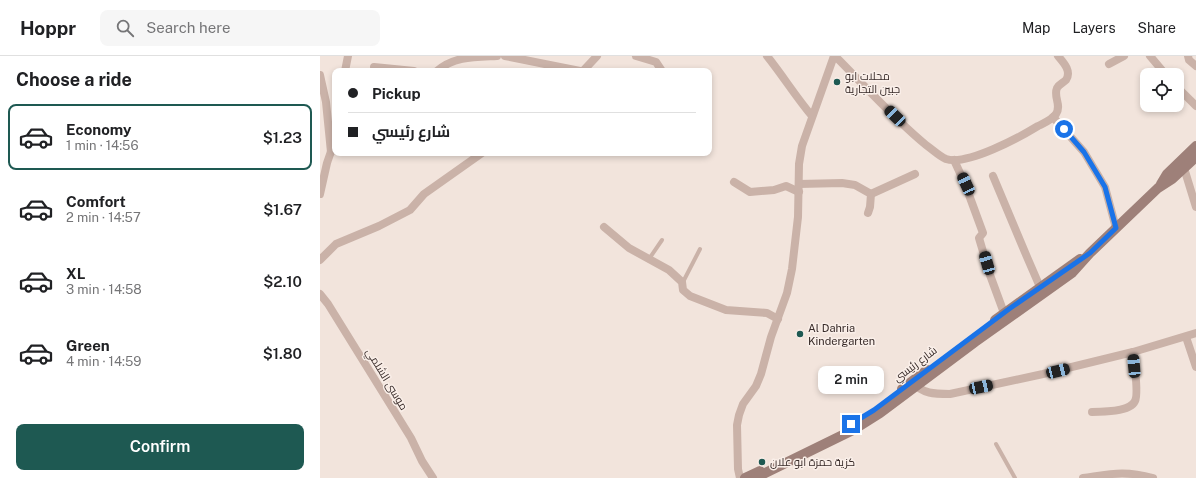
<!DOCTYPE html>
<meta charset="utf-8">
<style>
body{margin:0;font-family:"Public Sans",Cairo,sans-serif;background:#f6f6f6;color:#202124;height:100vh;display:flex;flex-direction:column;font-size:15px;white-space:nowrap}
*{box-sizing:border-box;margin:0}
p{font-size:13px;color:#757577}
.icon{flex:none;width:22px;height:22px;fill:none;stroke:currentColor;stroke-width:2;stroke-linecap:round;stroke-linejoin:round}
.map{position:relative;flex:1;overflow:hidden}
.panel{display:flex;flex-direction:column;background:#fff;width:320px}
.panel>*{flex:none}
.top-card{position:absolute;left:12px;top:12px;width:380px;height:88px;border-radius:8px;box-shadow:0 2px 6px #0003;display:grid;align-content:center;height:88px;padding:0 16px;background:#fff}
.controls{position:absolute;left:820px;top:12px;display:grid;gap:8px}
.controls a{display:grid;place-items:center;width:44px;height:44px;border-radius:8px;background:#fff;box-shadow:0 2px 6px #0003;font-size:20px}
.end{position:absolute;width:18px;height:18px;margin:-9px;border:5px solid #1a73e8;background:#fff;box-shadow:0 0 0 2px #fff}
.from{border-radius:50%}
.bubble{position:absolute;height:28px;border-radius:8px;background:#fff;box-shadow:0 2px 6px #0003;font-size:13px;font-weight:600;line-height:28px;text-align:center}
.car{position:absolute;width:12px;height:24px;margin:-12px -6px;border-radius:5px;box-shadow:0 0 3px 1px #0007;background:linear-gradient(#222 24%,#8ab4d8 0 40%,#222 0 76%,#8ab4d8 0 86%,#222 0)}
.top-card b{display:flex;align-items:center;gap:14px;height:38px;font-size:15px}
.top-card b+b{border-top:1px solid #e0e0e0}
.top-card i{width:10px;height:10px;background:#202124}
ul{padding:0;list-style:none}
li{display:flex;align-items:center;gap:12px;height:66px;margin:0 8px 6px;padding:0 8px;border:2px solid transparent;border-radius:8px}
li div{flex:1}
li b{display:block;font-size:15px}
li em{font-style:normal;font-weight:600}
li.current{border-color:#1e5952}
li>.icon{width:36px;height:36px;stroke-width:1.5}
h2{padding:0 16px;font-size:18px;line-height:48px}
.action{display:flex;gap:8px;margin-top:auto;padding:8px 16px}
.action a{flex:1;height:46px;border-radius:8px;background:#1e5952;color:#fff;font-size:16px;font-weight:600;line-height:46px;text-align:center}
header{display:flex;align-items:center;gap:24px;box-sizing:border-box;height:56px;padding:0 20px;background:#fff;border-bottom:1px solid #e0e0e0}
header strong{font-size:19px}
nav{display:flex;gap:22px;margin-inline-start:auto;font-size:14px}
.search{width:280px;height:36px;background:#f6f6f6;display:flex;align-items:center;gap:10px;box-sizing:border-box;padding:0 14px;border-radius:8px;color:#757577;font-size:15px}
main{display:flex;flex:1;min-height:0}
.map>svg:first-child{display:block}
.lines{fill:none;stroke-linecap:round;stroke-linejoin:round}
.service{stroke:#cab2a8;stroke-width:4}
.minor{stroke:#cab2a8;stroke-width:8}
.secondary{stroke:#9e8079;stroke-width:10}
.route{stroke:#1a73e8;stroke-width:5}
.poi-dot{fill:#1e5952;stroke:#faefe9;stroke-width:1.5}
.labels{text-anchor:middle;stroke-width:3;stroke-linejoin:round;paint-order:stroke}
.poi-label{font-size:11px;fill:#372a28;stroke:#faefe9;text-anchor:start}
.street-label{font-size:11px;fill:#372a28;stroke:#faefe9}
</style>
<header>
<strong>Hoppr</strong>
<div class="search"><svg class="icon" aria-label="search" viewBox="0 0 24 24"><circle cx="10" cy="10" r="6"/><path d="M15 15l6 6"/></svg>Search here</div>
<nav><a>Map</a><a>Layers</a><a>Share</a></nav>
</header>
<main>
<section class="panel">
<h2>Choose a ride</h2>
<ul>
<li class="current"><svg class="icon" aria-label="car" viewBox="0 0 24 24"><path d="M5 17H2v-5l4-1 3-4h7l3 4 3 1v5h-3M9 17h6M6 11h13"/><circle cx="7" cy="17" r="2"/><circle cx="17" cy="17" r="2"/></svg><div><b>Economy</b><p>1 min · 14:56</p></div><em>$1.23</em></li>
<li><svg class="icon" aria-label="car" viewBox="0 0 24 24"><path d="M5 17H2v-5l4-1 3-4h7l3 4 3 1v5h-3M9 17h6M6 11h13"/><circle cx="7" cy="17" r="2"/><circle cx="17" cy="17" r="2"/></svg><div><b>Comfort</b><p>2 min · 14:57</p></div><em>$1.67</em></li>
<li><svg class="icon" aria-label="car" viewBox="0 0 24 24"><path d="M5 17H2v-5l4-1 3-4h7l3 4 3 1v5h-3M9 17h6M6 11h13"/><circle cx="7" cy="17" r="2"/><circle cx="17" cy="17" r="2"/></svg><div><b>XL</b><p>3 min · 14:58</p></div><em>$2.10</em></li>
<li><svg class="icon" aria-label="car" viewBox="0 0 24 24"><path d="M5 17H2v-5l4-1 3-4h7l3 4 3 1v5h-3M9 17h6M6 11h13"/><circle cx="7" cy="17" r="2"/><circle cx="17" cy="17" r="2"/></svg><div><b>Green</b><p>4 min · 14:59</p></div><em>$1.80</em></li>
</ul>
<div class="action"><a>Confirm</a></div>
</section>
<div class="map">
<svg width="876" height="422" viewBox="0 0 876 422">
<rect width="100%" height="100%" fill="#f2e4dc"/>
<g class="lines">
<!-- service -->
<g class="service">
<path d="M 329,203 L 342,184"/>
<path d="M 363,226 L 380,193"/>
<path d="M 676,388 L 695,422"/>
</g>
<!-- minor -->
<g class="minor">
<path d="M 185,0 L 260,15"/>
<path d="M 316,0 L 336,6 L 342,15"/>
<path d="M 447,0 C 463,20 476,41 492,60"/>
<path d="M 515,0 C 545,30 573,62 606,89 C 612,93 619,100 626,103 C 647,110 700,81 718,70 C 724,67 732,64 736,58 C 742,49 733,41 737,32 C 739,28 743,27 746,24 C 752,15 743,6 738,0"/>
<path d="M 830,0 L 846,19"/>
<path d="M 868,0 L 869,4 L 876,10"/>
<path d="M 789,8 L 804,0"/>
<path d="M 54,11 L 94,15"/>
<path d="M 25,15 L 28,0"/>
<path d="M 117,15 C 134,0 156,1 177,0"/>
<path d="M 263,15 L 277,0"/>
<path d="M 0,19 L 6,46 L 11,96"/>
<path d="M 857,31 L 876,50"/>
<path d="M 733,61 L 764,96 L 785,131 L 796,172"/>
<path d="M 634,104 L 645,128 L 663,177 L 659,182 L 670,219 L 684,257"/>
<path d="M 864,112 L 876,151"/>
<path d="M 673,120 L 707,201 L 720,231 L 725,236"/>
<path d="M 414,126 L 430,136 L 454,134 L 466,130 L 479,136"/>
<path d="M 479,128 L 522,127 L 535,129 L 551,138 L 550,151 L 548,157"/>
<path d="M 0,138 L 7,107 L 15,84"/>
<path d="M 551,138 L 595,118"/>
<path d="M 284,171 L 309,192 L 349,214 L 362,226 L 363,234 L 370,240 L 406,254 L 447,257 L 458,263"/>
<path d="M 0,204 L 16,188 L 59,170 L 90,154 L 104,138 L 162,97"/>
<path d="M 0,238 L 8,248 L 91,382 L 102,405 L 113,422"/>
<path d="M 866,281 L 876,311"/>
<path d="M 592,326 C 603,338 614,338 630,338 L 723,318 L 813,296 L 876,277"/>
<path d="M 772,356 C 782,356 810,356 815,345 C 819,338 814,305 813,296"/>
<path d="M 420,422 L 418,413 L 417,369 L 419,359 L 423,348 L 436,330 L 441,318 L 451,281 L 467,237 L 472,213 L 478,161 L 479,108 L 482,90 L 514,0"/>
<path d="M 763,422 C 791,418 804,414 833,422"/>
</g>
<!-- secondary -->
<g class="secondary">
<path d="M 841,128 L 847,118 L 876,90"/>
<path d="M 675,264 L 760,203"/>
<path d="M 582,333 L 607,314"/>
<path d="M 425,422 L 440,415"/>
<path d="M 435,422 L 533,374 L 560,357 L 655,286 L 752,217 L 770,197 L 838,132 L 852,123 L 876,101"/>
</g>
</g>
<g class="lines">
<!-- route -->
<path class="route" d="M 531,368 L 554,354 L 689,253 L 770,197 L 796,172 L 785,131 L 764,96 L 744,73"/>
</g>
<!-- markers -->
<g class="poi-dot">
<circle cx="517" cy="26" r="4"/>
<circle cx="480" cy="278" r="4"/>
<circle cx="442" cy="406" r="4"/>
</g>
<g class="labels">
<!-- poi labels -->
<g class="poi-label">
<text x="525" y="24">محلات ابو<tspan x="525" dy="13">جبين التجارية</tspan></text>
<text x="488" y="276">Al Dahria<tspan x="488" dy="13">Kindergarten</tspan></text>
<text x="450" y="410">كزية حمزة ابو علان</text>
</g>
<!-- street labels -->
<g class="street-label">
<text transform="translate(595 308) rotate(-37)" y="4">شارع رئيسي</text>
<text transform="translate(67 323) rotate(59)" y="4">موسى الشلمي</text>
</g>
</g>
</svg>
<div class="controls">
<a><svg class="icon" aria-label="locate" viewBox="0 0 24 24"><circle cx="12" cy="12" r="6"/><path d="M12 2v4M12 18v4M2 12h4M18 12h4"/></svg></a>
</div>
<i class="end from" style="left:744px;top:73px"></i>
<i class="end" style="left:531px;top:368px"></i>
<div class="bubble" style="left:498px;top:310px;width:66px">2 min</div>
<i class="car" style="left:575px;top:60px;rotate:314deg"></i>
<i class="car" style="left:646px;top:128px;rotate:335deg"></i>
<i class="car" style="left:667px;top:207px;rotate:344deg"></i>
<i class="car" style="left:814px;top:310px;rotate:355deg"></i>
<i class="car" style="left:738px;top:315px;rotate:76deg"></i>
<i class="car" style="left:661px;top:331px;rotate:78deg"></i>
<div class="top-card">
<b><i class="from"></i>Pickup</b>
<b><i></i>شارع رئيسي</b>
</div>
</div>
</main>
